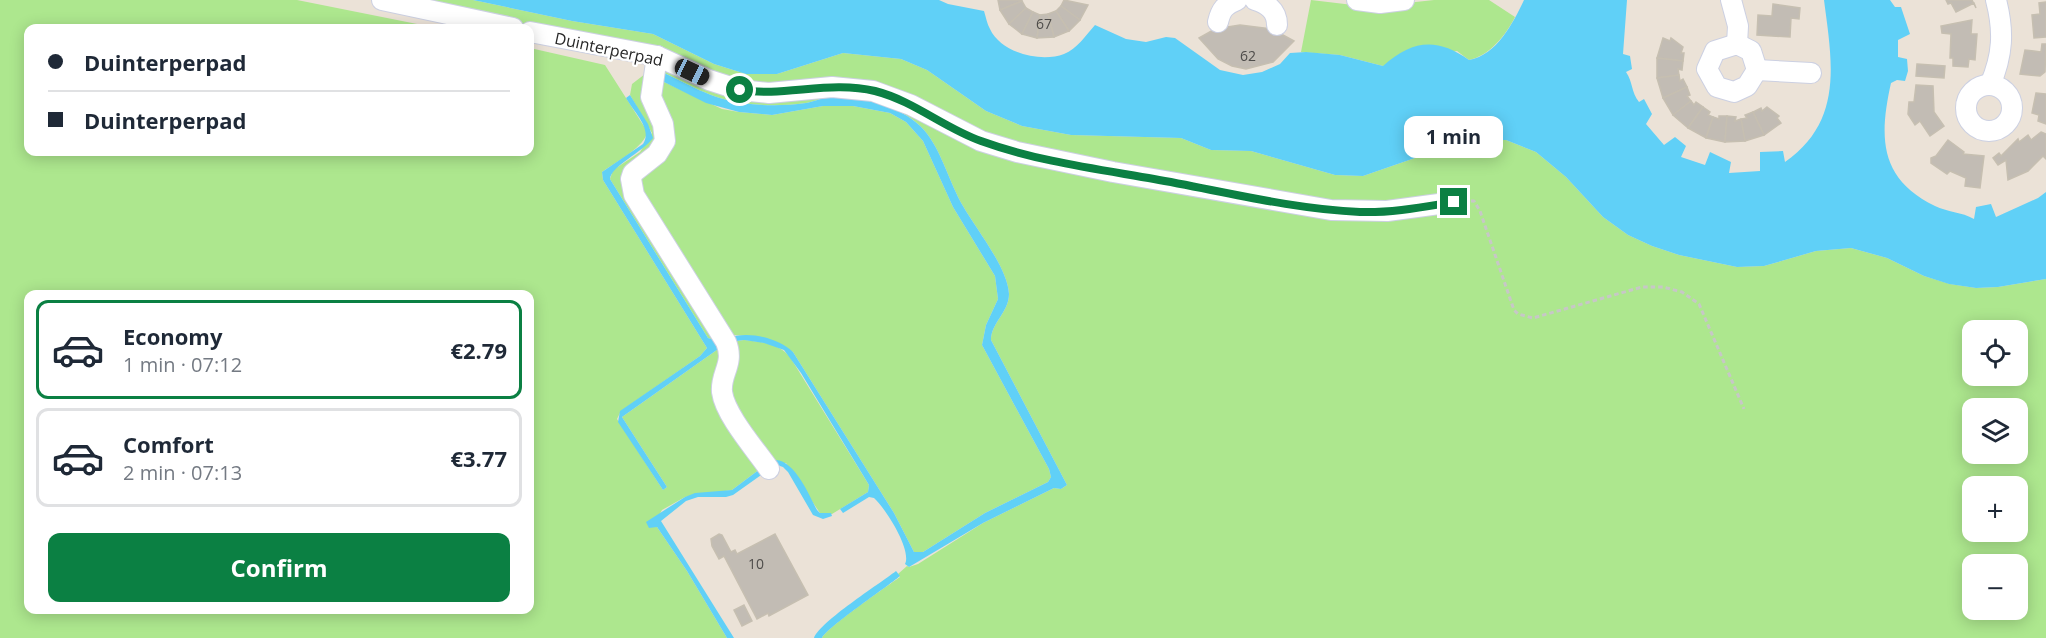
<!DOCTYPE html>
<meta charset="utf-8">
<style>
body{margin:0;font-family:"Open Sans",sans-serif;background:#f2f2f3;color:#1f2937;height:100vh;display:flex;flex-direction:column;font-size:22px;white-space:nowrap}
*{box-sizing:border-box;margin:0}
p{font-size:20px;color:#747a83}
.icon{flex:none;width:33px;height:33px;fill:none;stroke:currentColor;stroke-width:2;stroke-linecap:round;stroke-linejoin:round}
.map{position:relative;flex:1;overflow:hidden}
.panel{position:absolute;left:24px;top:290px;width:510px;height:324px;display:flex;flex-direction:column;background:#fff;border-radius:12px;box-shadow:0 3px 15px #0003}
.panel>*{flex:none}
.hud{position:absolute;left:24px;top:24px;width:510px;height:132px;border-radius:12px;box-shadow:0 3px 15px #0003;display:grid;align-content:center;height:132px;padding:0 24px;background:#fff}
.fabs{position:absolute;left:1962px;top:320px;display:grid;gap:12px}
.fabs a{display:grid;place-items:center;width:66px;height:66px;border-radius:12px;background:#fff;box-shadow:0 3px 15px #0003;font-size:30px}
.end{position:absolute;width:27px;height:27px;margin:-14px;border:8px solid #0b8043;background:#fff;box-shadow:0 0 0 3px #fff}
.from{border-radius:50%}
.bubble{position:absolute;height:42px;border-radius:12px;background:#fff;box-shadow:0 3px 15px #0003;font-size:20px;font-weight:700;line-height:42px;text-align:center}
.car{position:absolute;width:18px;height:36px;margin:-18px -9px;border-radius:8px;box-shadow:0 0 4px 2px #0007;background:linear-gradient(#222 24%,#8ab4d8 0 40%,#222 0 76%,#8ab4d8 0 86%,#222 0)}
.hud b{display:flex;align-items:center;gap:21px;height:57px;font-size:22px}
.hud b+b{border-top:2px solid #e0e1e3}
.hud i{width:15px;height:15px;background:#1f2937}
ul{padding:10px 0 0;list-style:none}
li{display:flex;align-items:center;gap:18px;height:99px;margin:0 12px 9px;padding:0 12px;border:3px solid #e0e1e3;border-radius:12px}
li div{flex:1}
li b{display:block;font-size:22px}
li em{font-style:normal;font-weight:700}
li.selected{border-color:#0b8043}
li>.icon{width:54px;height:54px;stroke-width:1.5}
.action{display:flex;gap:12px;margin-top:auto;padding:12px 24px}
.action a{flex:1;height:69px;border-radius:12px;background:#0b8043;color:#fff;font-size:24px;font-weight:700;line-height:69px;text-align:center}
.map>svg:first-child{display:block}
.green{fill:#ade78e;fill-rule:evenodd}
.water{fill:#60d0f7}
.building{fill:#c2bcb4;stroke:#c6bfb1;stroke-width:1.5}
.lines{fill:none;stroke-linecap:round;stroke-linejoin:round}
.minor-casing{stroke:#ccd0e2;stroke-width:22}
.path{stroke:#c7c7c7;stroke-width:3;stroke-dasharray:4.5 3;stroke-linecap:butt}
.minor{stroke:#fff;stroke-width:20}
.route{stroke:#0b8043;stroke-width:8}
.labels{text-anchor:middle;stroke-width:4.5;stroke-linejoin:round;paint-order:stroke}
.number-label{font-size:14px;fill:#4e4c4a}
.street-label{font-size:16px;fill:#272727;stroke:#fff}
</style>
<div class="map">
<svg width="2046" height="638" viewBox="0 0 2046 638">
<rect width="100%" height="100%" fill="#ebe2d7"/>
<!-- green -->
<g class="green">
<path d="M 0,0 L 297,0 L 437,28 L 28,28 L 28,152 L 530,152 L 530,48 L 605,65 L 647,131 C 647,146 614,163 602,172 L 603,180 L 707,348 L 700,356 L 621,411 L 617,419 L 663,490 L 667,487 L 622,417 L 721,347 L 718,341 L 708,338 L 610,179 L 613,170 L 640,152 L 652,133 L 630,95 L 632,84 L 645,74 L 662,133 L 630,171 L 722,342 L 721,377 L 764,466 L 732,490 L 685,497 L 662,510 L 653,526 L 657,527 L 687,571 L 727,638 L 0,638 ZM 28,294 L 530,294 L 530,609 L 28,609 Z"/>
<path d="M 397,0 L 473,0 L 572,21 L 653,34 L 714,64 L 746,74 L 777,74 L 843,53 L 901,59 L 927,70 L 986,111 L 1022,126 L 1071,135 L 1181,138 L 1211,150 L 1251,151 L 1335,175 L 1363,176 L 1467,140 L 1506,140 L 1536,152 L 1566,177 L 1603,217 L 1628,235 L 1652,246 L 1679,255 L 1737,267 L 1764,266 L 1816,251 L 1851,248 L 1887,258 L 1924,276 L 1950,284 L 1976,288 L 1998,287 L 2046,279 L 2046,638 L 822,638 C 826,628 886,587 900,577 L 898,574 L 907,566 L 909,567 L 918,564 L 983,523 L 1054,488 L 1061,489 L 1067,485 L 991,340 C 991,323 1009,312 1009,294 C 1008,268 976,229 963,206 C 949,182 942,151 924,130 C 902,105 859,95 828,98 C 820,98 813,102 806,103 C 785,106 763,106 742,103 C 711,99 686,83 658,70 L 661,64 L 739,94 L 769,96 L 832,91 L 872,94 L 910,108 L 979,145 L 1016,155 L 1113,176 L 1302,209 C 1354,217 1403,214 1455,206 L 1452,199 L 1387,208 L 1332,207 L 1114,168 L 1017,148 L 982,137 L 913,102 L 873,87 L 832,84 L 769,90 L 741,87 L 711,77 L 642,45 L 573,37 ZM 1972,330 L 2018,330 L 2018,375 L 1972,375 ZM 1972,408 L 2018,408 L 2018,453 L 1972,453 ZM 1972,486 L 2018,486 L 2018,531 L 1972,531 ZM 1972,564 L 2018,564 L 2018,609 L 1972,609 Z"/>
<path d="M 1311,0 L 1370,7 L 1434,0 L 1489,0 L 1515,17 C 1506,35 1489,56 1469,60 L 1457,51 L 1383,66 L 1340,55 L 1301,52 Z"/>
<path d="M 662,81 L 722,109 L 739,112 L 772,115 L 823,106 L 853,106 L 890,113 L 906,122 L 923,141 L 953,207 L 995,276 L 998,299 L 986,325 L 982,345 L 1049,469 L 1051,477 L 1048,482 L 985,513 L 923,552 L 914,552 L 894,513 L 793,352 L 760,337 L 734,335 L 727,338 L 637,193 L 636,175 L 659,157 L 658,105 Z"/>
<path d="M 744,340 C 762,342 778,343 790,357 L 869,485 L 868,492 L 832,514 L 820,513 L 786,463 L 771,463 L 727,400 L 730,342 Z"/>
</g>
<!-- water -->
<g class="water">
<path d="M 473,0 L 939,0 L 948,4 L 984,11 C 986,17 987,24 990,29 C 1001,53 1041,63 1064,54 C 1077,49 1086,35 1095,25 L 1126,39 L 1146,42 L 1166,37 L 1175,38 L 1220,70 L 1243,75 L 1262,72 L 1280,64 L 1290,53 L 1306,52 L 1340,55 L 1383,66 C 1412,40 1437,37 1469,60 C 1497,55 1513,23 1524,0 L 1627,0 L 1623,54 L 1630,56 L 1632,69 L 1626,72 C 1633,82 1631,92 1639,102 L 1644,99 L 1652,114 L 1646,124 L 1664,145 L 1675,137 L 1686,146 L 1681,157 L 1705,165 L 1710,152 L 1731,162 L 1729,173 L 1760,171 L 1760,152 L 1783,151 L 1785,162 C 1844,121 1832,62 1824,0 L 1890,0 L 1895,7 L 1901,7 L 1910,34 L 1898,40 L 1898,57 L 1907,59 L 1908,71 L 1905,81 L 1897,80 L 1891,83 C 1879,137 1879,179 1935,206 C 1947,212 1962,212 1974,219 L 1976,207 L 1991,204 L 1996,217 L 2038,198 L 2046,192 L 2046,279 L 1998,287 L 1976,288 L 1949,284 L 1924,276 L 1887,258 L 1851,248 L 1816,251 L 1764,266 L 1737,267 L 1679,255 L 1652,246 L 1628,235 L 1603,217 L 1566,177 L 1536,152 L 1506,140 L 1467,140 L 1363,176 L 1335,175 L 1251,151 L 1211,150 L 1181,138 L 1071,135 L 1022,126 L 986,111 L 927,70 L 901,59 L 843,53 L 777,74 L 746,74 L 714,64 L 653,34 L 572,21 Z"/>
<path d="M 658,70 C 686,83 711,99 742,103 C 763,106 785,106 806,103 C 813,102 820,98 828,98 C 859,95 903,106 924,130 C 942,151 949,182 963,206 C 976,229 1008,268 1009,294 C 1009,312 991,323 991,340 L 1067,485 L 1061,489 L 1054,488 L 983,523 L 909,567 L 905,564 C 912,550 886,509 874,498 L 869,497 L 843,513 L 840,509 L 868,492 L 869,485 L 801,373 L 784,350 L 764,343 L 744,340 L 730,342 L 727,338 C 748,331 777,337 793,352 L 894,513 L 914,552 L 923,552 L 985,513 L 1048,482 L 1051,477 L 1049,469 L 982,345 L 986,325 L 998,299 L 995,276 L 953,207 L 923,141 L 906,122 L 890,113 L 853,106 L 823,106 L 772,115 L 739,112 L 706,103 L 662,81 Z"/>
<path d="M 630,95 L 648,124 L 653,138 C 643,152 611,166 610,179 L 708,338 L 718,341 L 721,347 L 622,417 L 667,487 L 663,490 L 618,422 L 620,411 L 700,356 L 707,348 L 603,180 L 602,172 L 643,144 C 653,129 633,111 626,98 Z"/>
<path d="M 776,460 C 795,461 809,495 817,510 L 820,513 L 831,513 L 832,516 L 823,519 L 813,515 L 788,472 L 783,467 L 771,463 Z"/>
<path d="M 764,466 L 767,471 L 733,495 L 726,497 L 698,497 L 686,501 L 661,521 L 734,638 L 727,638 L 687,571 L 657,527 L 649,528 L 646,522 L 685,497 L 695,493 L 732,490 Z"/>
<path d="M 896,571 L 900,576 C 887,587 826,628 822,638 L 814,638 C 821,621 878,585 896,571 Z"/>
</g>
<!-- building -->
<g class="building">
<path d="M 998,0 L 1021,0 L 1022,1 L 1000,10 Z"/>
<path d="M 1064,0 L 1088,5 L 1080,20 L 1061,6 Z"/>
<path d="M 1946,0 L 1972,0 L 1976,8 L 1974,3 L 1956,12 L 1951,3 L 1948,4 Z"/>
<path d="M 1022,1 L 1026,8 L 1009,24 L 1000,10 Z"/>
<path d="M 2046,2 L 2046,37 L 2034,38 L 2032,15 L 2040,14 L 2039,3 Z"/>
<path d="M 1773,4 L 1800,8 L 1799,19 L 1791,18 L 1790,37 L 1757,35 L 1758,15 L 1772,16 Z"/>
<path d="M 1061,6 L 1080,20 L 1069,31 L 1056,11 Z"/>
<path d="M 1026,8 L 1033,12 L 1022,34 L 1009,24 Z"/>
<path d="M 1056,11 L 1069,31 L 1054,37 L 1048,14 Z"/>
<path d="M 1033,12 L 1040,15 L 1037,38 L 1022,34 Z"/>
<path d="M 1048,14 L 1054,37 L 1037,38 L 1040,15 Z"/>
<path d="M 1972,20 L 1971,34 L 1977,34 L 1975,60 L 1969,59 L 1968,67 L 1953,66 L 1953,58 L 1950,58 L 1951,34 L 1942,33 L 1941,26 Z"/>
<path d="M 1240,25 L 1272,29 L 1294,41 L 1273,62 L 1246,69 L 1232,66 L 1218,59 L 1199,38 L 1215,29 Z"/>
<path d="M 1663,38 L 1670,41 L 1671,38 L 1683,47 L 1681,53 L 1684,53 L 1683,61 L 1657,58 Z"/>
<path d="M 2042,44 L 2046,44 L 2045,72 L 2040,76 L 2020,74 L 2025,50 L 2041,52 Z"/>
<path d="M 1657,58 L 1683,61 L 1682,70 L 1678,69 L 1679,75 L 1657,78 Z"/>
<path d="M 1917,64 L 1945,66 L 1944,78 L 1916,76 Z"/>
<path d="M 1679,75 L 1680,81 L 1683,79 L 1687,87 L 1663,98 L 1657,78 Z"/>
<path d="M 1916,85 L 1933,86 L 1934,112 L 1944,126 L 1930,136 L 1920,121 L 1915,125 L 1908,114 L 1909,102 L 1914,102 Z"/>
<path d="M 1687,87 L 1690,95 L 1687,96 L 1691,101 L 1673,115 L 1663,98 Z"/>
<path d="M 2036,93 L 2046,94 L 2046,124 L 2038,121 L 2039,115 L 2032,113 Z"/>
<path d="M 1691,101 L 1694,105 L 1696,102 L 1703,107 L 1688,128 L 1673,115 Z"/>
<path d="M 1703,107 L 1710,112 L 1708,115 L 1713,117 L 1706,138 L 1688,128 Z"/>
<path d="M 1767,107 L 1779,116 L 1777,118 L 1781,123 L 1764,135 L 1753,112 L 1761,108 L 1762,111 Z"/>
<path d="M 1753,112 L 1764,135 L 1745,141 L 1741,119 L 1747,118 L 1745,115 Z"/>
<path d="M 1719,116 L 1727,116 L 1725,142 L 1706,138 L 1713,117 L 1719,119 Z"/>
<path d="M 1727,116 L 1736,117 L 1735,121 L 1741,119 L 1745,141 L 1725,142 Z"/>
<path d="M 2041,132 L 2046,134 L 2046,159 L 2043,156 L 2028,171 L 2008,180 L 2006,160 L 1998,165 L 1993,158 L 1999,153 L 2001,156 L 2018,139 L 2019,142 L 2028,135 L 2031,140 Z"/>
<path d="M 1948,140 L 1964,152 L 1963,154 L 1984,156 L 1980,188 L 1965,186 L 1966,178 L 1950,171 L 1947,174 L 1931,163 L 1931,158 L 1936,156 Z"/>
<path d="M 719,534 L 722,535 L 731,552 L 735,550 L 737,554 L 775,534 L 808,595 L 769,616 L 768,613 L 757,619 L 724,556 L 719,559 L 712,546 L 711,539 Z"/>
<path d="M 744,605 L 752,621 L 742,626 L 734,610 Z"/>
</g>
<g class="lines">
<defs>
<g id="minor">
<path d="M 382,0 L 513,28"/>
<path d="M 1255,0 C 1268,4 1277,11 1277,25"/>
<path d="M 1357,0 L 1380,3 L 1404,0"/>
<path d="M 1731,0 L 1738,26 L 1737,44"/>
<path d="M 1218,22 C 1221,9 1225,5 1237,0"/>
<path d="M 530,32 L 657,56 L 709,80 L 740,90 L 769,93 L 832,87 L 873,91 L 911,105 L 981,141 L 1017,152 L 1113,172 L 1331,210 L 1387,211 L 1454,202"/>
<path d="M 1737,44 L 1751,51 L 1757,70 L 1747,86 L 1734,92 L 1717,87 L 1707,69 L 1715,51 Z"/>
<path d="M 657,56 L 651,97 L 663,124 L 665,141 L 657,154 L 633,173 L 631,179 L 634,195 L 726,342 C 735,364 720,373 722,392 C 725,415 756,450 769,469"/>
<path d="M 1757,70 L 1811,73"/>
<path d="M 1990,85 C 2003,55 2004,31 1996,0"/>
<circle cx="1989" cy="108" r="23"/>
</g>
</defs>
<!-- minor casing -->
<use href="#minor" class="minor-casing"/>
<!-- path -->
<path class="path" d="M 1471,201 L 1474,201 L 1480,211 L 1514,310 L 1518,314 L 1533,318 L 1642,287 L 1663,287 L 1682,292 L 1699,304 L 1744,409"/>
<!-- minor -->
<use href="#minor" class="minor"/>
</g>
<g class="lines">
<!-- route -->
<path class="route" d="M 740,90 C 785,97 830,80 875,91 C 914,101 944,128 981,141 C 1036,161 1097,169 1154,179 C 1222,191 1291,209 1360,212 C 1392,213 1423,207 1454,202"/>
</g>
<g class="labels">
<!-- number labels -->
<g class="number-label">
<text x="1044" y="29">67</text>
<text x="1248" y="61">62</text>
<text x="756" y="569">10</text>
</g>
<!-- street labels -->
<g class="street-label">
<text transform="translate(609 49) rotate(12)" y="6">Duinterperpad</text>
</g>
</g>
</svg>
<div class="fabs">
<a><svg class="icon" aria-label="locate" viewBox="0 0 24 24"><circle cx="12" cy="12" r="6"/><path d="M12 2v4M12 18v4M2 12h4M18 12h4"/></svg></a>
<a><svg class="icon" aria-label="layers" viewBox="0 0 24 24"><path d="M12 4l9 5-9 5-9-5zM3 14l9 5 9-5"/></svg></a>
<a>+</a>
<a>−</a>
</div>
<i class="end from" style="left:740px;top:90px"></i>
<i class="end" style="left:1454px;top:202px"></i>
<div class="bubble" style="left:1404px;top:116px;width:99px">1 min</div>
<i class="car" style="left:692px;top:72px;rotate:115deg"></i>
<div class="hud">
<b><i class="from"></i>Duinterperpad</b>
<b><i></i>Duinterperpad</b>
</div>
<section class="panel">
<ul>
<li class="selected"><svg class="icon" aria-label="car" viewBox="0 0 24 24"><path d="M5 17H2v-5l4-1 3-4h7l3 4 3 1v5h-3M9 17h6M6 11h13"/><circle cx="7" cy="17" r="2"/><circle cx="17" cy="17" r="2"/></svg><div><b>Economy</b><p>1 min · 07:12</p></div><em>€2.79</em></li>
<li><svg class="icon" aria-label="car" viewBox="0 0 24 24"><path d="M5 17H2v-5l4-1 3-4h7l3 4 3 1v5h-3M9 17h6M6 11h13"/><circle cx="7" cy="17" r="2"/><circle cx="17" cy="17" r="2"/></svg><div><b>Comfort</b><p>2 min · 07:13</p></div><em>€3.77</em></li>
</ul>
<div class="action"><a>Confirm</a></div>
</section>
</div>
